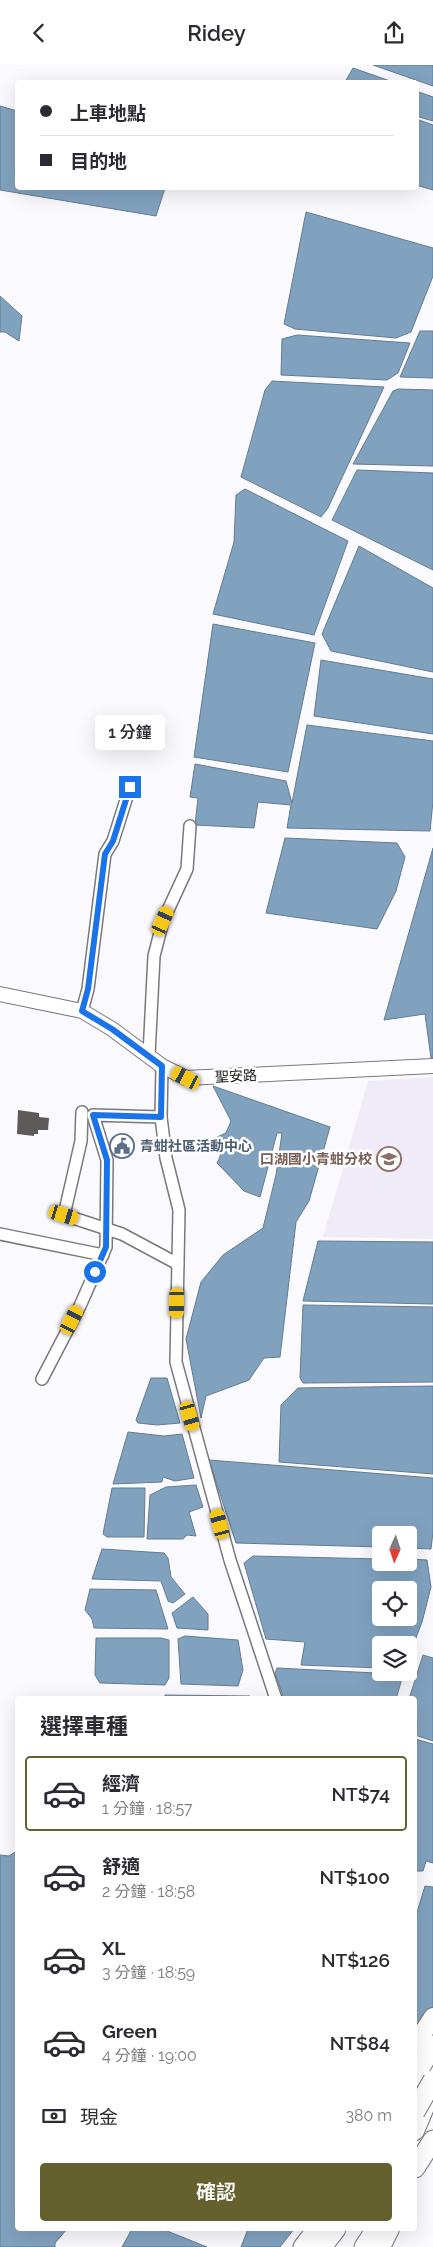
<!DOCTYPE html>
<html lang="zh-TW">
<meta charset="utf-8">
<style>
body{margin:0;font-family:Raleway,"Noto Sans TC",sans-serif;background:#f7f7f7;color:#2b2b33;height:100vh;display:flex;flex-direction:column;font-size:19px;white-space:nowrap}
*{box-sizing:border-box;margin:0}
p{font-size:16px;color:#7c7c81}
.icon{flex:none;width:28px;height:28px;fill:none;stroke:currentColor;stroke-width:2;stroke-linecap:round;stroke-linejoin:round}
.map{position:relative;flex:1;overflow:hidden}
.panel{position:absolute;left:15px;top:1631px;width:402px;height:535px;display:flex;flex-direction:column;background:#fff;border-radius:5px;box-shadow:0 5px 20px #0002}
.panel>*{flex:none}
.top-card{position:absolute;left:15px;top:15px;width:404px;height:110px;border-radius:5px;box-shadow:0 5px 20px #0002;display:grid;align-content:center;height:110px;padding:0 25px;background:#fff}
.needle{width:32px;rotate:183deg}
.buttons{position:absolute;left:372px;top:1461px;display:grid;gap:10px}
.buttons a{display:grid;place-items:center;width:45px;height:45px;border-radius:5px;background:#fff;box-shadow:0 5px 20px #0002;font-size:25px}
.end{position:absolute;width:22px;height:22px;margin:-11px;border:6px solid #1a73e8;background:#fff;box-shadow:0 0 0 2px #fff}
.from{border-radius:50%}
.bubble{position:absolute;height:35px;border-radius:5px;background:#fff;box-shadow:0 5px 20px #0002;font-size:16px;font-weight:600;line-height:35px;text-align:center}
.car{position:absolute;width:15px;height:30px;margin:-15px -8px;border-radius:6px;box-shadow:0 0 4px 1px #0007;background:linear-gradient(#f5c518 24%,#345 0 40%,#f5c518 0 76%,#345 0 86%,#f5c518 0)}
.top-card b{display:flex;align-items:center;gap:18px;height:48px;font-size:19px}
.top-card b+b{border-top:1px solid #e1e1e2}
.top-card i{width:12px;height:12px;background:#2b2b33}
ul{padding:0;list-style:none}
li{display:flex;align-items:center;gap:15px;height:75px;margin:0 10px 8px;padding:0 15px;border:2px solid transparent;border-radius:5px}
li div{flex:1}
li b{display:block;font-size:19px}
li em{font-style:normal;font-weight:600}
li.on{border-color:#64612e}
li>.icon{width:45px;height:45px;stroke-width:1.5}
h2{padding:0 25px;font-size:22px;line-height:60px}
.pay{display:flex;align-items:center;gap:12px;height:55px;padding:0 25px;font-size:19px}
.pay p{margin-inline-start:auto}
.button{display:flex;gap:10px;margin-top:auto;padding:10px 25px}
.button a{flex:1;height:58px;border-radius:5px;background:#64612e;color:#fff;font-size:20px;font-weight:600;line-height:58px;text-align:center}
header{display:flex;justify-content:space-between;align-items:center;height:65px;padding:0 25px;background:#fff;font-size:22px;font-weight:600}
.map>svg:first-child{display:block}
.built{fill:#efecf7}
.water{fill:#81a2bf;stroke:#647b90;fill-rule:evenodd}
.building{fill:#5e5a59}
.lines{fill:none;stroke-linecap:round;stroke-linejoin:round}
.minor-casing{stroke:#79787c;stroke-width:14}
.tertiary-casing{stroke:#79787c;stroke-width:16}
.primary-casing{stroke:#79787c;stroke-width:20}
.trunk-casing{stroke:#79787c;stroke-width:21}
.minor{stroke:#fff;stroke-width:11}
.tertiary{stroke:#fff;stroke-width:14}
.primary{stroke:#fff;stroke-width:18}
.trunk{stroke:#fff;stroke-width:19}
.trunk-bridge-casing{stroke:#79787c;stroke-width:21;stroke-linecap:butt}
.trunk-bridge{stroke:#fff;stroke-width:19}
.route{stroke:#1a73e8;stroke-width:6}
.labels{text-anchor:middle;stroke-width:5;stroke-linejoin:round;paint-order:stroke}
.street-label{font-size:14px;fill:#212122;stroke:#fff}
.service-label{font-size:14px;font-weight:bold;fill:#4e5e75;stroke:#fff;text-anchor:start}
.education-label{font-size:14px;font-weight:bold;fill:#785e54;stroke:#fff;text-anchor:end}
</style>
<header><svg class="icon" aria-label="back" viewBox="0 0 24 24"><path d="M15 5l-7 7 7 7"/></svg>Ridey<svg class="icon" aria-label="share" viewBox="0 0 24 24"><path d="M12 15V3M7 8l5-5 5 5M5 13v7h14v-7"/></svg></header>
<div class="map">
<svg width="433" height="2182" viewBox="0 0 433 2182">
<rect width="100%" height="100%" fill="#faf9fd"/>
<!-- built -->
<path class="built" d="M 433,1012 L 433,1174 L 323,1172 L 368,1016 Z"/>
<!-- water -->
<g class="water">
<path d="M 373,0 L 433,0 L 433,21 Z"/>
<path d="M 353,3 L 393,17 L 345,17 Z"/>
<path d="M 416,26 L 433,32 L 433,56 L 416,51 Z"/>
<path d="M 0,41 L 17,46 L 18,122 L 165,123 L 156,151 L 0,125 Z"/>
<path d="M 416,54 L 433,60 L 433,125 L 416,120 Z"/>
<path d="M 306,147 L 433,183 L 433,211 L 411,267 L 396,273 L 295,264 L 284,259 Z"/>
<path d="M 0,231 L 22,251 L 19,276 L 5,267 L 0,267 Z"/>
<path d="M 420,266 L 433,266 L 433,313 L 400,312 Z"/>
<path d="M 297,270 L 410,278 L 398,308 L 387,315 L 281,310 L 282,274 Z"/>
<path d="M 272,316 L 384,322 L 328,443 L 321,452 L 241,412 L 265,325 Z"/>
<path d="M 398,324 L 433,325 L 433,401 L 353,399 L 393,326 Z"/>
<path d="M 357,405 L 433,408 L 433,505 L 332,455 Z"/>
<path d="M 245,424 L 348,476 L 314,570 L 213,549 L 234,477 L 236,430 Z"/>
<path d="M 359,481 L 433,523 L 433,607 L 331,586 L 322,569 Z"/>
<path d="M 213,559 L 315,578 L 288,707 L 194,692 Z"/>
<path d="M 321,595 L 433,614 L 433,669 L 314,651 Z"/>
<path d="M 307,660 L 433,676 L 433,736 L 430,766 L 287,763 L 291,740 L 258,737 L 254,763 L 195,760 L 198,733 L 190,732 L 195,699 L 286,716 L 292,738 Z"/>
<path d="M 285,773 L 397,778 L 405,792 L 396,826 L 377,864 L 266,848 Z"/>
<path d="M 433,783 L 433,993 L 431,993 L 425,949 L 384,955 Z"/>
<path d="M 213,1021 L 330,1062 L 309,1136 L 296,1157 L 280,1292 L 264,1293 L 249,1315 L 206,1331 L 201,1353 L 186,1274 L 201,1217 L 223,1190 L 263,1163 L 276,1110 L 282,1068 L 277,1068 L 260,1132 L 244,1126 L 217,1098 C 222,1089 223,1081 217,1072 L 226,1068 L 231,1056 Z"/>
<path d="M 318,1176 L 433,1177 L 433,1239 L 303,1236 Z"/>
<path d="M 303,1240 L 433,1242 L 433,1317 L 303,1318 L 300,1313 Z"/>
<path d="M 151,1313 L 167,1313 L 180,1358 L 157,1360 L 138,1358 L 136,1355 Z"/>
<path d="M 433,1321 L 433,1409 L 279,1397 L 281,1340 L 298,1323 Z"/>
<path d="M 128,1367 L 164,1371 L 182,1369 L 194,1413 L 175,1416 L 163,1412 L 162,1417 L 113,1419 Z"/>
<path d="M 209,1395 L 433,1413 L 433,1467 L 431,1484 L 409,1483 L 409,1470 L 381,1470 L 381,1482 L 236,1478 Z"/>
<path d="M 196,1420 L 203,1442 L 189,1447 L 196,1471 L 187,1470 L 183,1474 L 147,1474 L 150,1430 L 166,1422 Z"/>
<path d="M 112,1423 L 145,1423 L 144,1472 L 107,1472 L 103,1469 Z"/>
<path d="M 102,1484 L 164,1488 L 168,1493 L 171,1512 L 185,1529 L 173,1538 L 168,1536 L 161,1516 L 92,1514 Z"/>
<path d="M 253,1491 L 381,1494 L 381,1498 L 409,1498 L 409,1494 L 427,1495 L 431,1522 L 422,1557 L 409,1591 L 409,1580 L 381,1580 L 381,1603 L 301,1600 L 305,1577 L 266,1574 L 244,1498 ZM 381,1525 L 409,1525 L 409,1552 L 381,1552 Z"/>
<path d="M 90,1524 L 156,1525 L 168,1564 L 94,1563 L 92,1554 L 85,1545 Z"/>
<path d="M 193,1532 L 208,1549 L 208,1565 L 177,1563 L 172,1548 Z"/>
<path d="M 185,1571 L 238,1575 L 243,1605 L 238,1621 L 181,1619 L 178,1574 Z"/>
<path d="M 96,1573 L 161,1573 L 169,1575 L 169,1613 L 165,1620 L 100,1618 L 95,1610 Z"/>
<path d="M 423,1590 L 433,1593 L 433,1676 L 415,1670 L 415,1634 L 409,1634 Z"/>
<path d="M 277,1603 L 396,1609 L 401,1617 L 396,1634 L 284,1634 L 275,1608 Z"/>
<path d="M 165,1630 L 250,1631 L 253,1634 L 164,1634 Z"/>
<path d="M 415,1674 L 433,1679 L 433,1798 L 426,1796 L 423,1806 L 415,1806 Z"/>
<path d="M 17,1786 L 18,2164 L 67,2164 L 55,2178 L 55,2182 L 0,2182 L 0,1790 L 9,1791 Z"/>
<path d="M 425,1821 L 433,1822 L 433,1947 L 415,1976 L 415,1854 Z"/>
<path d="M 132,2164 L 162,2164 L 207,2182 L 122,2182 Z"/>
<path d="M 248,2164 L 294,2164 L 280,2182 L 241,2182 Z"/>
</g>
<!-- building -->
<g class="building">
<path d="M 18,1045 L 39,1048 L 39,1052 L 49,1053 L 48,1065 L 38,1065 L 38,1069 L 34,1069 L 34,1071 L 17,1069 Z"/>
<path d="M 117,1070 L 132,1073 L 127,1093 L 113,1089 Z"/>
</g>
<g class="lines">
<defs>
<g id="minor">
<path d="M 82,946 L 88,924 L 105,789 L 113,776 L 130,722"/>
<path d="M 149,990 L 154,891 L 163,856 L 187,804 L 190,761"/>
<path d="M 162,1001 L 161,1052 L 166,1093 L 179,1145 L 176,1297 L 230,1495 L 276,1634"/>
<path d="M 82,1047 L 81,1076 L 64,1150 L 122,1169 L 178,1199"/>
<path d="M 0,1169 L 103,1190"/>
<path d="M 42,1314 L 80,1241 L 106,1182 L 107,1095 L 93,1050 L 161,1052"/>
</g>
<path id="tertiary" d="M 0,929 L 82,946 L 112,964 L 162,1001 L 186,1013 L 433,1001"/>
<g id="primary">
<path d="M 415,1980 L 433,1952"/>
<path d="M 415,2066 L 428,2035"/>
<path d="M 381,2182 L 390,2164"/>
</g>
<g id="trunk">
<path d="M 415,2012 L 433,1980"/>
<path d="M 415,2103 L 433,2075"/>
<path d="M 303,2182 L 317,2164"/>
<path d="M 322,2182 L 336,2164"/>
<path d="M 364,2182 L 376,2164"/>
</g>
</defs>
<!-- minor casing -->
<use href="#minor" class="minor-casing"/>
<!-- tertiary casing -->
<use href="#tertiary" class="tertiary-casing"/>
<!-- primary casing -->
<use href="#primary" class="primary-casing"/>
<!-- trunk casing -->
<use href="#trunk" class="trunk-casing"/>
<!-- minor -->
<use href="#minor" class="minor"/>
<!-- tertiary -->
<use href="#tertiary" class="tertiary"/>
<!-- primary -->
<use href="#primary" class="primary"/>
<!-- trunk -->
<use href="#trunk" class="trunk"/>
<defs>
<path id="trunk-bridge" d="M 415,2047 L 433,2015"/>
</defs>
<!-- trunk-bridge casing -->
<use href="#trunk-bridge" class="trunk-bridge-casing"/>
<!-- trunk-bridge -->
<use href="#trunk-bridge" class="trunk-bridge"/>
</g>
<g class="lines">
<!-- route -->
<path class="route" d="M 95,1207 L 106,1182 L 107,1095 L 93,1050 L 161,1052 L 162,1001 L 112,964 L 82,946 L 88,924 L 105,789 L 113,776 L 130,722"/>
</g>
<!-- icons -->
<defs>
<symbol id="civic-ring" viewBox="-11 -11 22 22"><circle r="9.5" fill="#fff" stroke="#5c6f8a" stroke-width="1.5"/><path d="M-.6-6.5H3V-4.5H.6V-3L4-1V1h2V6H-6V1h2V-1L-.6-3ZM-1.2 2.5V6h2.4V2.5Z" fill="#5c6f8a"/></symbol>
<symbol id="school-ring" viewBox="-11 -11 22 22"><circle r="9.5" fill="#fff" stroke="#8d6e63" stroke-width="1.5"/><path d="M0-5L7-2L0 1L-7-2ZM-4 1L0 2.5L4 1V4Q0 6-4 4Z" fill="#8d6e63"/></symbol>
</defs>
<g fill-rule="evenodd">
<use href="#civic-ring" x="108" y="1067" width="28" height="28"/>
<use href="#school-ring" x="375" y="1080" width="28" height="28"/>
</g>
<g class="labels">
<!-- street labels -->
<g class="street-label">
<text transform="translate(236 1011) rotate(-3)" y="5">聖安路</text>
</g>
<!-- service labels -->
<g class="service-label">
<text x="140" y="1086">青蚶社區活動中心</text>
</g>
<!-- education labels -->
<g class="education-label">
<text x="372" y="1099">口湖國小青蚶分校</text>
</g>
</g>
</svg>
<div class="buttons">
<a><svg class="needle" viewBox="-14 -14 28 28"><path d="M0-13l5 13h-10z" fill="#e53935"/><path d="M0 13l5-13h-10z" fill="#7c7c81"/></svg></a>
<a><svg class="icon" aria-label="locate" viewBox="0 0 24 24"><circle cx="12" cy="12" r="6"/><path d="M12 2v4M12 18v4M2 12h4M18 12h4"/></svg></a>
<a><svg class="icon" aria-label="layers" viewBox="0 0 24 24"><path d="M12 4l9 5-9 5-9-5zM3 14l9 5 9-5"/></svg></a>
</div>
<i class="end from" style="left:95px;top:1207px"></i>
<i class="end" style="left:130px;top:722px"></i>
<div class="bubble" style="left:95px;top:650px;width:70px">1 分鐘</div>
<i class="car" style="left:163px;top:856px;rotate:24deg"></i>
<i class="car" style="left:186px;top:1013px;rotate:297deg"></i>
<i class="car" style="left:64px;top:1150px;rotate:107deg"></i>
<i class="car" style="left:177px;top:1238px;rotate:181deg"></i>
<i class="car" style="left:72px;top:1255px;rotate:27deg"></i>
<i class="car" style="left:190px;top:1351px;rotate:164deg"></i>
<i class="car" style="left:220px;top:1459px;rotate:345deg"></i>
<div class="top-card">
<b><i class="from"></i>上車地點</b>
<b><i></i>目的地</b>
</div>
<section class="panel">
<h2>選擇車種</h2>
<ul>
<li class="on"><svg class="icon" aria-label="car" viewBox="0 0 24 24"><path d="M5 17H2v-5l4-1 3-4h7l3 4 3 1v5h-3M9 17h6M6 11h13"/><circle cx="7" cy="17" r="2"/><circle cx="17" cy="17" r="2"/></svg><div><b>經濟</b><p>1 分鐘 · 18:57</p></div><em>NT$74</em></li>
<li><svg class="icon" aria-label="car" viewBox="0 0 24 24"><path d="M5 17H2v-5l4-1 3-4h7l3 4 3 1v5h-3M9 17h6M6 11h13"/><circle cx="7" cy="17" r="2"/><circle cx="17" cy="17" r="2"/></svg><div><b>舒適</b><p>2 分鐘 · 18:58</p></div><em>NT$100</em></li>
<li><svg class="icon" aria-label="car" viewBox="0 0 24 24"><path d="M5 17H2v-5l4-1 3-4h7l3 4 3 1v5h-3M9 17h6M6 11h13"/><circle cx="7" cy="17" r="2"/><circle cx="17" cy="17" r="2"/></svg><div><b>XL</b><p>3 分鐘 · 18:59</p></div><em>NT$126</em></li>
<li><svg class="icon" aria-label="car" viewBox="0 0 24 24"><path d="M5 17H2v-5l4-1 3-4h7l3 4 3 1v5h-3M9 17h6M6 11h13"/><circle cx="7" cy="17" r="2"/><circle cx="17" cy="17" r="2"/></svg><div><b>Green</b><p>4 分鐘 · 19:00</p></div><em>NT$84</em></li>
</ul>
<div class="pay"><svg class="icon" aria-label="cash" viewBox="0 0 24 24"><path d="M3 7h18v10H3z"/><circle cx="12" cy="12" r="2"/></svg>現金<p>380 m</p></div>
<div class="button"><a>確認</a></div>
</section>
</div>
